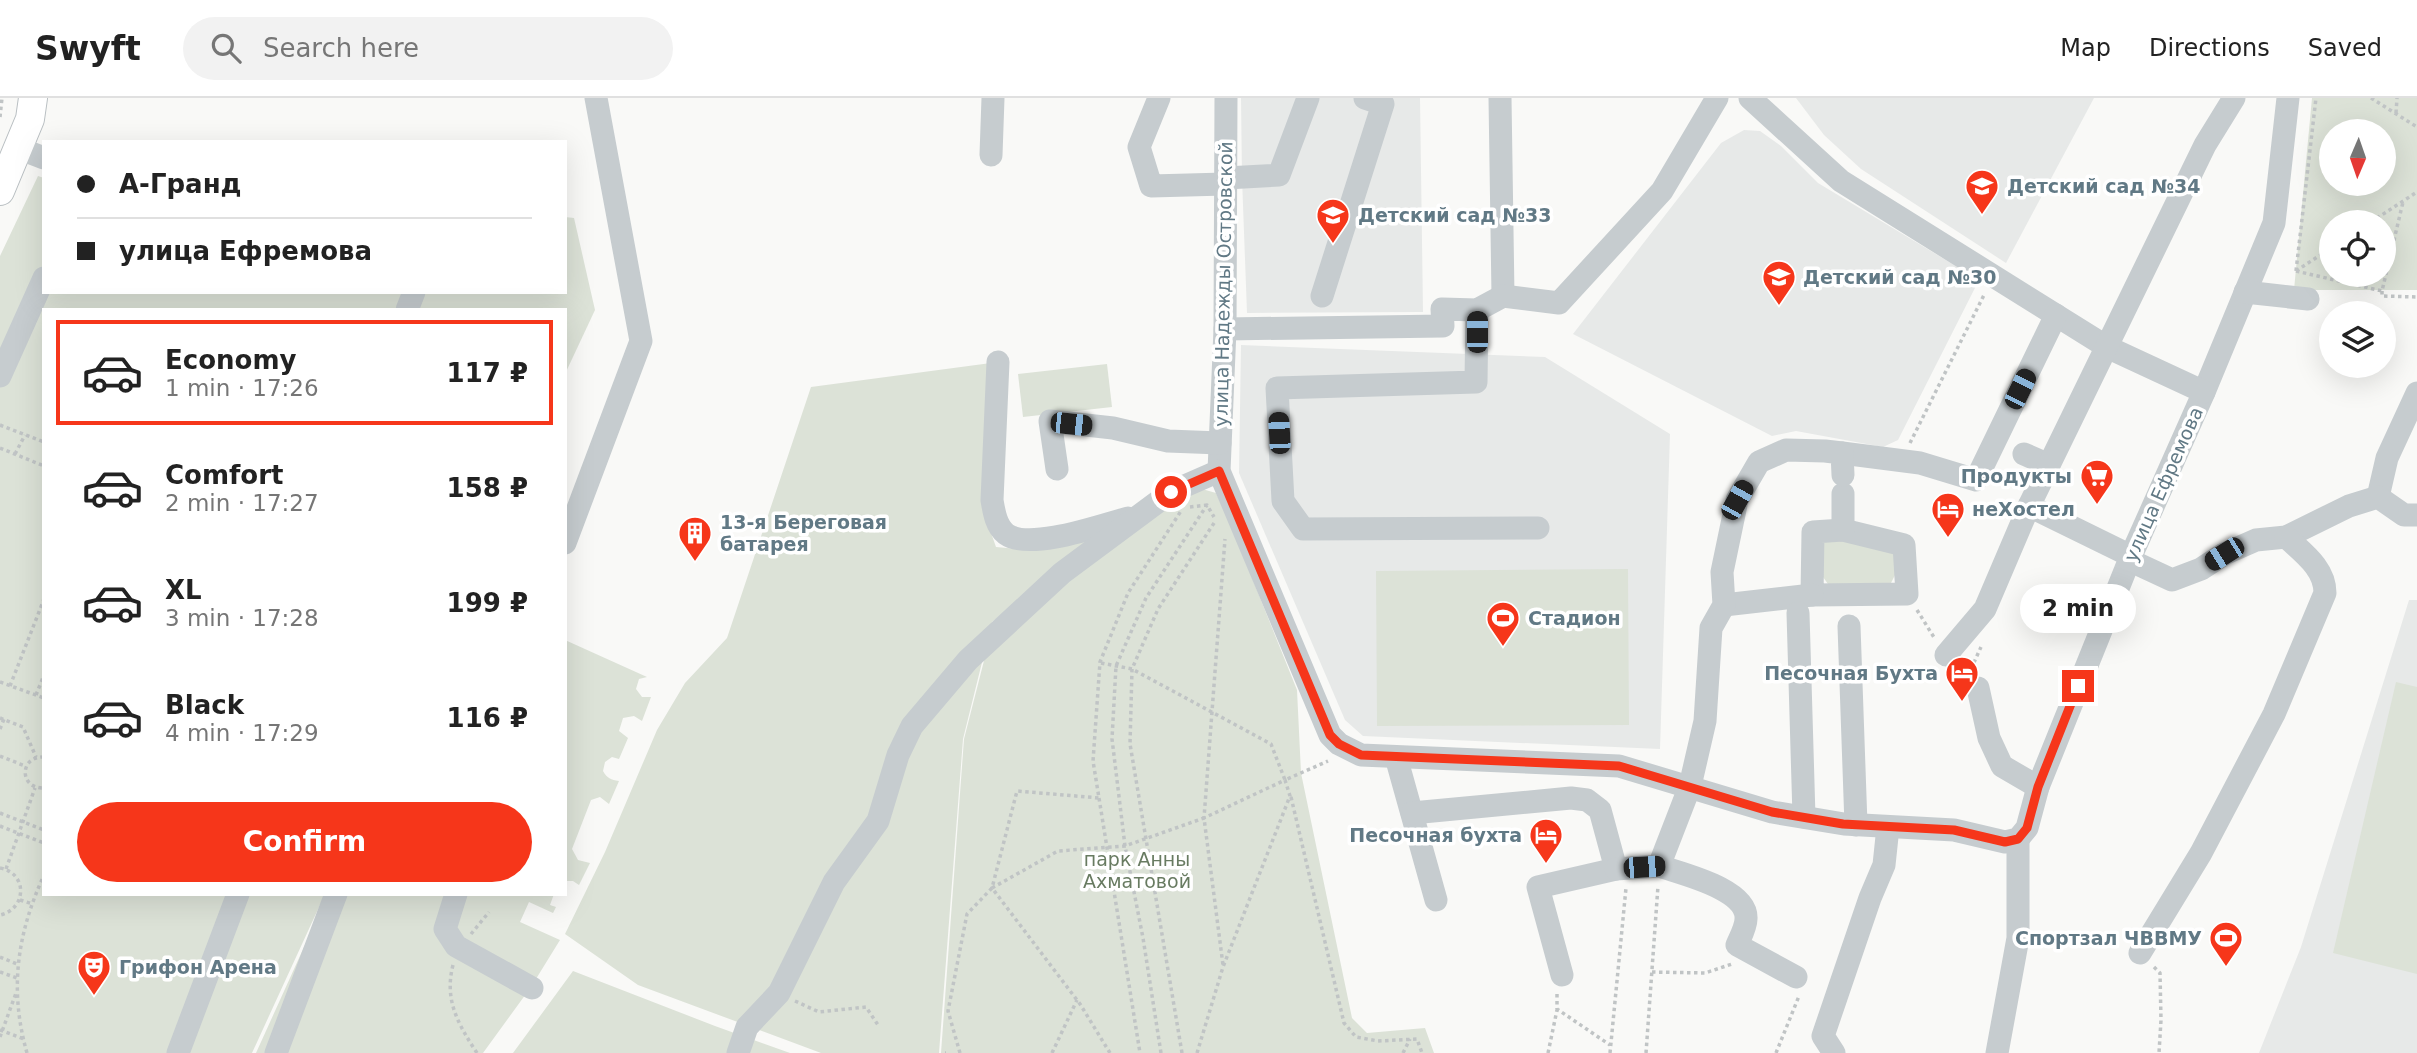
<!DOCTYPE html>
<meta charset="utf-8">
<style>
body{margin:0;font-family:"DejaVu Sans",sans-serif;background:#f2f2f2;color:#222;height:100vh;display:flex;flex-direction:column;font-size:26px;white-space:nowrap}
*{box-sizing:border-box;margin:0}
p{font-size:23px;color:#767676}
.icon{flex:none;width:38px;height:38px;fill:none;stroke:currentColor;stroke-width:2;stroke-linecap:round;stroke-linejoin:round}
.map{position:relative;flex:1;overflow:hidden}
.panel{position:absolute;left:42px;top:210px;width:525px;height:588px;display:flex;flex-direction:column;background:#fff;border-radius:0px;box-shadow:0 7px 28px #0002}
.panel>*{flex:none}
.guide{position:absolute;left:42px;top:42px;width:525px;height:154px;border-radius:0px;box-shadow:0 7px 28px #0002;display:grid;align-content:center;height:154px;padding:0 35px;background:#fff}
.needle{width:46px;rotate:182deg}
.buttons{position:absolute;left:2319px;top:21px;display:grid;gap:14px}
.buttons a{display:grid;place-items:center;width:77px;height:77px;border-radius:50%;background:#fff;box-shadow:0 7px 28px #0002;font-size:35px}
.end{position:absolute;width:32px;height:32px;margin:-16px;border:9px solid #f6361a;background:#fff;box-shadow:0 0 0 4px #fff}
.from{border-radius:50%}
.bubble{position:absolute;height:49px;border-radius:24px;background:#fff;box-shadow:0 7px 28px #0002;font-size:23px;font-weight:700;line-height:49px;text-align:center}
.car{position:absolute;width:21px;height:42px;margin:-21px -10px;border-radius:9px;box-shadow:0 0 5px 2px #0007;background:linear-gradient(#222 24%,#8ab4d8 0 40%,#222 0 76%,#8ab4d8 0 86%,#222 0)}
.guide b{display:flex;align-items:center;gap:24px;height:66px;font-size:26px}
.guide b+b{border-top:2px solid #e0e0e0}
.guide i{width:18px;height:18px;background:#222}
ul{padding:12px 0 0;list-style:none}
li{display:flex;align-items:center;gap:21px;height:105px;margin:0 14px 10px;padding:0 21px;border:4px solid transparent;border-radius:0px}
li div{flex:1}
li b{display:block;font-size:26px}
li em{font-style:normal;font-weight:700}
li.on{border-color:#f6361a}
li>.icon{width:63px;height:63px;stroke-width:1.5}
.button{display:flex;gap:14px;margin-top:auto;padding:14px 35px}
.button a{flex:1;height:80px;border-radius:42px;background:#f6361a;color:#fff;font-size:28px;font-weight:700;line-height:80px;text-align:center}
header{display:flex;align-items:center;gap:42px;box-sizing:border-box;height:98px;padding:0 35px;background:#fff;border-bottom:2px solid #e0e0e0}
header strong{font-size:33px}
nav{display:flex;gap:38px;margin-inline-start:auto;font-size:24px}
.search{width:490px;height:63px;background:#f2f2f2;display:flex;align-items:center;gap:18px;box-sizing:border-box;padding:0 24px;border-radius:38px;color:#767676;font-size:26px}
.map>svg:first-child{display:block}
.built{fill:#e7e9e8}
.green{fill:#dce2d7;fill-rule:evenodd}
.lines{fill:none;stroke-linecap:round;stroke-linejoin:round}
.major-casing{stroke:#b9bfc2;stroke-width:30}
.path{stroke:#c0c4c5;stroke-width:3.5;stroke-dasharray:3.5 3.5;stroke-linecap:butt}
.minor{stroke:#c6cccf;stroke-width:23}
.major{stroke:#fff;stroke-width:28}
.route{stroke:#f6361a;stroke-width:9}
.labels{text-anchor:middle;stroke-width:7;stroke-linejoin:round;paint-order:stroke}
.poi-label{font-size:19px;font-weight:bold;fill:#617985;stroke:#fff;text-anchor:start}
.street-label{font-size:19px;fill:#617985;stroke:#fff}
.park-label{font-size:19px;fill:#687b61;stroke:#fff}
</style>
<header>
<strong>Swyft</strong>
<div class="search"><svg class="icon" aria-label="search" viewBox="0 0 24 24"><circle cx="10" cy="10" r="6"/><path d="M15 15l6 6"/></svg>Search here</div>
<nav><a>Map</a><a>Directions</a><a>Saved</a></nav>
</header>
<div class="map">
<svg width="2417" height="955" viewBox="0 0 2417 955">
<rect width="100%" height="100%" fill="#f9f9f7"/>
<!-- built -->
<g class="built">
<path d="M 1241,0 L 1420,0 L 1423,214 L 1247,215 L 1242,80 Z"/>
<path d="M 1796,0 L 2094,0 L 2006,165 L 1861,71 L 1824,37 Z"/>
<path d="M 1744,32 L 1760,33 L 1781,48 L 1818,85 L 1979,182 L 1898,342 L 1883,349 L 1796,333 L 1772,338 L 1573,236 L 1721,45 Z"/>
<path d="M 1241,247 L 1545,259 L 1670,336 L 1660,651 L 1363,638 L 1345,622 L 1239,375 Z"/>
<path d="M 2409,502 L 2417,502 L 2417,955 L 2259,955 L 2301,849 Z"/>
</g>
<!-- green -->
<g class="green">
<path d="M 2312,0 L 2417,0 L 2417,192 L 2294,192 ZM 2331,33 L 2384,33 L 2384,86 L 2331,86 ZM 2331,124 L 2384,124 L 2384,177 L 2331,177 Z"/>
<path d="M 38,78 L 44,80 L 44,194 L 565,194 L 565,119 L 574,120 L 595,212 L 565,276 L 565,212 L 44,212 L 44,796 L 325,796 L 252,955 L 0,955 L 0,158 Z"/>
<path d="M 991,265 L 984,415 L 996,449 L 1028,452 L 1093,436 L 1094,443 L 992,524 L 963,641 L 939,955 L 821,955 L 638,887 L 565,836 L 605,754 L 657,632 L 685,585 L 727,540 L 811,289 Z"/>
<path d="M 1107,266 L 1112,309 L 1023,319 L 1018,276 Z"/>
<path d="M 1195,389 L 1216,395 L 1232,430 L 1297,592 L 1301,675 L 1352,920 L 1367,935 L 1425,930 L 1434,955 L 941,955 L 964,641 L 988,547 L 1066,477 Z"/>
<path d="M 1820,440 L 1896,450 L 1899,469 L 1891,485 L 1830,489 L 1821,476 Z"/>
<path d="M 1628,471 L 1629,627 L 1377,628 L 1376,473 Z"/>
<path d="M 565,542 L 647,579 L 639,581 L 636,591 L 642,599 L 651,599 L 642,623 L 634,618 L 623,620 L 619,633 L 628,640 L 619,661 L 612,659 L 605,664 L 603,673 C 607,680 611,682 619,683 L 609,706 L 600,699 L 591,702 L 572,751 L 578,762 L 590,765 L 579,787 L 573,783 L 565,783 Z"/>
<path d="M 2396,584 L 2417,589 L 2417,876 L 2333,855 Z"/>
<path d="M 328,796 L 554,796 L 550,807 L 556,809 L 553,815 L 529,804 L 520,824 L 560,842 L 531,889 L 483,955 L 256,955 Z"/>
<path d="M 573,873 L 715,928 L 790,955 L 513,955 Z"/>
</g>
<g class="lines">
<defs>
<path id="major" d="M 0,93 L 30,21 L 33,0"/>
</defs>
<!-- major casing -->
<use href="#major" class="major-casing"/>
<!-- path -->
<g class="path">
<path d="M 2371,0 L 2417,29"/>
<path d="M 2396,15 L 2397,0"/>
<path d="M 0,19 L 2,0"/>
<path d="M 2371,124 L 2417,94"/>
<path d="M 2296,173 L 2382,193 L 2403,104"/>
<path d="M 2296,173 L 2316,0"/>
<path d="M 2296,173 L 2331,150"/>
<path d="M 2382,193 L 2382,198 L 2417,199"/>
<path d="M 0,327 L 44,344"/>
<path d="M 1910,345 L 1985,195"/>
<path d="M 0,350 L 44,368"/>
<path d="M 15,356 L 25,337"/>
<path d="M 1190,409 L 1207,407 L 1214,419"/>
<path d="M 1917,512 L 1935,541"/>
<path d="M 1101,565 L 1132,571 L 1271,646 L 1285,682 L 1328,663"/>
<path d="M 1971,571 L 1981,549"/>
<path d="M 0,584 L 44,600"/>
<path d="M 10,588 L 44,501"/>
<path d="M 36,597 L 44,577"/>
<path d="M 0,620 L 23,629 L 36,659"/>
<path d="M 0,631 L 4,621"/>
<path d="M 0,658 L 25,668"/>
<path d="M 44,659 C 19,658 19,691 44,690"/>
<path d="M 1291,699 L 1344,925 L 1356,939 L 1378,943 L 1417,941 L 1422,955"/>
<path d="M 1099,700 L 1140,955"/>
<path d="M 0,715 L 44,732"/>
<path d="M 0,728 L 44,745"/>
<path d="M 0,770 C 28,775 27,811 0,817"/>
<path d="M 6,771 L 35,690"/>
<path d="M 20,802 L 33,806"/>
<path d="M 471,836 L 489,814"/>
<path d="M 0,859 L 17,866"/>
<path d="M 453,867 C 444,902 458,926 477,955"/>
<path d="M 2154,869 L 2160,875 L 2161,922 L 2159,955"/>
<path d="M 0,874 L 17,880"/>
<path d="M 1652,874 L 1705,875 L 1732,866"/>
<path d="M 1557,896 L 1557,911 L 1610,947"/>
<path d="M 795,903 L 819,914 L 866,909 L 878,927"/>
<path d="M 0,932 L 24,941"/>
<path d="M 0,939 L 16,895"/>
<path d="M 27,955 C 9,892 17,836 44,777"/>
<path d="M 945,955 L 946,955"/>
<path d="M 960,955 L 948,913 L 967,816 L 992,790 L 1017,693 L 1099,700 L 1093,663 L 1100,564 L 1128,495 L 1181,413"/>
<path d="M 1052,955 L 1077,902"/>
<path d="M 1110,955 L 1080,906 L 992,790 L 1058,753 L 1125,748 L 1204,720 L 1223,867"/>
<path d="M 1161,955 L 1143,840 L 1125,748 L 1112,641 L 1116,568 L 1146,500 L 1207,407"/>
<path d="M 1182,955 L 1130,646 L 1132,571 L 1158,511 L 1216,422"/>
<path d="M 1197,955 L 1223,869 L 1290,698 L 1285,682 L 1204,720 L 1225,441"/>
<path d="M 1403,955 L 1410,941"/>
<path d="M 1548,955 L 1557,912"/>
<path d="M 1610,955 L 1626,790"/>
<path d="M 1646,955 L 1658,788"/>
<path d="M 1776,955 L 1799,898"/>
</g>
<!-- minor -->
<g class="minor">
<path d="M 1159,0 L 1139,49 L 1151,88 L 1225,86"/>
<path d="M 1226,0 L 1225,231 L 1219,373 L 1330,637 L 1339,646 L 1361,657 L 1619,668 L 1772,714 L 1844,726 L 1954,732 L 2005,744 L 2018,741 L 2027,730 L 2038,689 L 2131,458 L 2204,294 L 2274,125 L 2288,0"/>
<path d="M 1500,0 L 1503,198"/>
<path d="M 1750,0 L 1841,83 L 2107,249 L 2204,294"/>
<path d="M 18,50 L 44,60"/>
<path d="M 991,57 L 993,0"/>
<path d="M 1226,80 L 1279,77 L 1308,0"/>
<path d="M 2245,194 L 2308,201"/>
<path d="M 1322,198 L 1383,6 L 1365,0"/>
<path d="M 407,212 L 414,194"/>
<path d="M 1477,212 L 1476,284 L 1277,290 L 1283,403 L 1303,431 L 1538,430"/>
<path d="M 1225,231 L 1443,228 L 1442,211 L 1477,212 L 1503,198 L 1559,205 L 1662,93 L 1717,0"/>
<path d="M 998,264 L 992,402 C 994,414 996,428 1006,436 C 1029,453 1102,427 1128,420"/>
<path d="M 0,278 L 44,180"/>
<path d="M 1842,355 L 1920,365 L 1976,382 L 2056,217"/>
<path d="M 2024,356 L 2049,367"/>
<path d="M 1057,371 L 1050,323 L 1113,330 L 1168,343 L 1220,345"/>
<path d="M 2378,399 L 2387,360 L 2417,295"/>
<path d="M 2029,408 L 2131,458"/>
<path d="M 1843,432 L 1904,447 L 1907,496 L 1812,497 L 1813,434 Z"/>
<path d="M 1843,432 L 1843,396"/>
<path d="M 565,445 L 641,243 L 596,0"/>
<path d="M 2129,462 L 2172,482 L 2201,471 L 2224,456 L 2256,442 L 2286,439 L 2349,408 L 2378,399 L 2404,417 L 2417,417"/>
<path d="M 1724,507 L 1812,497"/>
<path d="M 1798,515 L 1804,719"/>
<path d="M 1849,528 L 1856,727"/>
<path d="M 1946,557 L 1985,511 L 2029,408 L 2205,47 L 2234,0"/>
<path d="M 1978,590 L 1989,640 L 2002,668 L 2038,689"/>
<path d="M 1396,659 L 1436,802"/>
<path d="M 1412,715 L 1571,700 L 1587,702 L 1600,712 L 1616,771 L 1538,789 L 1562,877"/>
<path d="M 1659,768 C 1682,776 1748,791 1746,821 C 1746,829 1740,840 1737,847 L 1796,879"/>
<path d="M 1616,771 L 1659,768 L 1690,688 L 1705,623 L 1711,530 L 1724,507 L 1722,474 L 1737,402 L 1759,364 L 1786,352 L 1825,353 L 1842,355 L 1843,377"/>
<path d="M 456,796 L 445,831 L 456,848 L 532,890"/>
<path d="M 2140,855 L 2201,755 L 2274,616 L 2325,495 C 2325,470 2303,455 2286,439"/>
<path d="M 178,955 L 238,796"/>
<path d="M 276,955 L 336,796"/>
<path d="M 738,955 L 747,929 L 779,895 L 834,784 L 878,723 L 898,657 L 912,628 L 968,562 L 1062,475 L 1171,394 L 1219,373"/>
<path d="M 1834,955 L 1823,938 L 1870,800 L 1884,767 L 1888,729"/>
<path d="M 1997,955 L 2018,840 L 2018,741"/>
</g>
<!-- major -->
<use href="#major" class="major"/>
</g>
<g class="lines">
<!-- route -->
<path class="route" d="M 1171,394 L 1219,373 L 1330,637 L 1339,646 L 1361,657 L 1619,668 L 1772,714 L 1843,726 L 1954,732 L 2005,744 L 2018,741 L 2027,730 L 2038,689 L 2078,588"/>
</g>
<!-- icons -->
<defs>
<symbol id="school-pin" viewBox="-11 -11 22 30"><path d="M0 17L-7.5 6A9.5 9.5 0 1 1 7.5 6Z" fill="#f6361a" stroke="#fff"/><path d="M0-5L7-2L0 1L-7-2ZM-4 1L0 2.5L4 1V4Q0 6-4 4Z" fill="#fff"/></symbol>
<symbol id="supermarket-pin" viewBox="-11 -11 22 30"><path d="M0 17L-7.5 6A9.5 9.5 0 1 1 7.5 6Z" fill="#f6361a" stroke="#fff"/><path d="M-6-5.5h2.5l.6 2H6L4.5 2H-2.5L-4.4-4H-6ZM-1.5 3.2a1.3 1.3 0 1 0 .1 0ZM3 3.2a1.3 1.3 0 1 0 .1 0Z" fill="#fff"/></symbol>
<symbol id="hotel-pin" viewBox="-11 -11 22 30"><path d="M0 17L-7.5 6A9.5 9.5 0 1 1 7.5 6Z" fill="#f6361a" stroke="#fff"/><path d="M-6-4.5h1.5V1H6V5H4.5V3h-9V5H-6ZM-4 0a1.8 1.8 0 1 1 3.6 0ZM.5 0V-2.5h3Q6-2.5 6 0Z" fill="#fff"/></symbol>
<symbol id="building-pin" viewBox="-11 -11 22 30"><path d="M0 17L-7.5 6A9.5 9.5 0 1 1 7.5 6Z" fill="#f6361a" stroke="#fff"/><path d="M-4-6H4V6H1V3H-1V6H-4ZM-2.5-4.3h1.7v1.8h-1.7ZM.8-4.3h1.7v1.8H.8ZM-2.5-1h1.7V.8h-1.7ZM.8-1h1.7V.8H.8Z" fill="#fff"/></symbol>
<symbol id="stadium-pin" viewBox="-11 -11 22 30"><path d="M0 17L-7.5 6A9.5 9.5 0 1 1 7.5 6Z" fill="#f6361a" stroke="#fff"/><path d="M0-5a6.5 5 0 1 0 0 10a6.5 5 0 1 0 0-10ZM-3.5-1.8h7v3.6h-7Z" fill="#fff"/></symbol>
<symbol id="theatre-pin" viewBox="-11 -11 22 30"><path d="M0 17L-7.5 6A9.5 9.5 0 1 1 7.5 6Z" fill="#f6361a" stroke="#fff"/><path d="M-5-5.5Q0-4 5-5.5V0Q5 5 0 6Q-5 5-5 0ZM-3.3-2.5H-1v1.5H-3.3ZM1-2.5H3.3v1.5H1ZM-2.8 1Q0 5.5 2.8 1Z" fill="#fff"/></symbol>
</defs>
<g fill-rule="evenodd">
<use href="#school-pin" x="1963" y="69" width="38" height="52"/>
<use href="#school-pin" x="1314" y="98" width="38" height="52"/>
<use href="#school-pin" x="1760" y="160" width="38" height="52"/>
<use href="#supermarket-pin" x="2078" y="359" width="38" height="52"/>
<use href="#hotel-pin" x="1929" y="392" width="38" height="52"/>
<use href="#building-pin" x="676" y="416" width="38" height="52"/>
<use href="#stadium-pin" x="1484" y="501" width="38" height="52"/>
<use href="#hotel-pin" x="1943" y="556" width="38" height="52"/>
<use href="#hotel-pin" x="1527" y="718" width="38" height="52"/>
<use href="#stadium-pin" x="2207" y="821" width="38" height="52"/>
<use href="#theatre-pin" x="75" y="850" width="38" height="52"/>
</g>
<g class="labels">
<!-- poi labels -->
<g class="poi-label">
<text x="2007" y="95">Детский сад №34</text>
<text x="1358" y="124">Детский сад №33</text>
<text x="1803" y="186">Детский сад №30</text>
<text x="2072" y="385" text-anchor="end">Продукты</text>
<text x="1972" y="418">неХостел</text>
<text x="720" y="431">13-я Береговая<tspan x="720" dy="22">батарея</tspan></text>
<text x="1528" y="527">Стадион</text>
<text x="1938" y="582" text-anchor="end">Песочная Бухта</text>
<text x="1522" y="744" text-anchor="end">Песочная бухта</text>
<text x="2202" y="847" text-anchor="end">Спортзал ЧВВМУ</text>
<text x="119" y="876">Грифон Арена</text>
</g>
<!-- street labels -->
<g class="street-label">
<text transform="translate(1223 186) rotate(-89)" y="7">улица Надежды Островской</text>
<text transform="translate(2163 386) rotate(-66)" y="7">улица Ефремова</text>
</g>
<!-- park labels -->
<g class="park-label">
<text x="1137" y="768">парк Анны<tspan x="1137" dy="22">Ахматовой</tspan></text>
</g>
</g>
</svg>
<div class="buttons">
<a><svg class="needle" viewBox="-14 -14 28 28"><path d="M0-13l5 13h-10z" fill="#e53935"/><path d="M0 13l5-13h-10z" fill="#767676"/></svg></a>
<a><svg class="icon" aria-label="locate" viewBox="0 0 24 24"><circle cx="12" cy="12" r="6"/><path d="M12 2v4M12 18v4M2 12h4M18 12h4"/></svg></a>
<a><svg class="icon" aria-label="layers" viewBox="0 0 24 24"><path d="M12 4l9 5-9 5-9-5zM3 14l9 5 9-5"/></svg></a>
</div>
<i class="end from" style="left:1171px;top:394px"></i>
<i class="end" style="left:2078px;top:588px"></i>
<div class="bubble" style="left:2020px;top:486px;width:116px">2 min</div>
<i class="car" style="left:1477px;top:234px;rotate:0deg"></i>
<i class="car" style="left:2020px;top:291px;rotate:26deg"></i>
<i class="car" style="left:1071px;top:326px;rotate:96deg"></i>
<i class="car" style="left:1279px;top:335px;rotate:357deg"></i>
<i class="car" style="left:1737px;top:402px;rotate:29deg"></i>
<i class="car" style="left:2224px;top:456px;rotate:238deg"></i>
<i class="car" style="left:1644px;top:769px;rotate:86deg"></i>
<div class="guide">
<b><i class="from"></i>А-Гранд</b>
<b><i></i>улица Ефремова</b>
</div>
<section class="panel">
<ul>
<li class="on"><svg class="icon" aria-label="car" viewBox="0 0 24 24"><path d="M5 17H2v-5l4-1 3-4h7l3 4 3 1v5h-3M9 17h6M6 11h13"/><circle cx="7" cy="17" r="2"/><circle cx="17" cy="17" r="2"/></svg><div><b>Economy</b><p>1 min · 17:26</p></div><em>117 ₽</em></li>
<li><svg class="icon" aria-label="car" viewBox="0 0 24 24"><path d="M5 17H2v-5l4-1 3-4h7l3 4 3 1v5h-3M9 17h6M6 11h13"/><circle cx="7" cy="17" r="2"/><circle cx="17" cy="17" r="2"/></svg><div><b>Comfort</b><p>2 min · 17:27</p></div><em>158 ₽</em></li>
<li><svg class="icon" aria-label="car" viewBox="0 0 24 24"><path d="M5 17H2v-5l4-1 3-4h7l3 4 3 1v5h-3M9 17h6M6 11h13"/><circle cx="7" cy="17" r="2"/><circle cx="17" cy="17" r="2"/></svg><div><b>XL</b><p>3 min · 17:28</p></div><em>199 ₽</em></li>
<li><svg class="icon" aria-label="car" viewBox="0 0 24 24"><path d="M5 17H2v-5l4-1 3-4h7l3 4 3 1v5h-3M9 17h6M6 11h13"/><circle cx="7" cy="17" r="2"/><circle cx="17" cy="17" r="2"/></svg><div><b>Black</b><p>4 min · 17:29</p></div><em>116 ₽</em></li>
</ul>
<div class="button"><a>Confirm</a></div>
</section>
</div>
